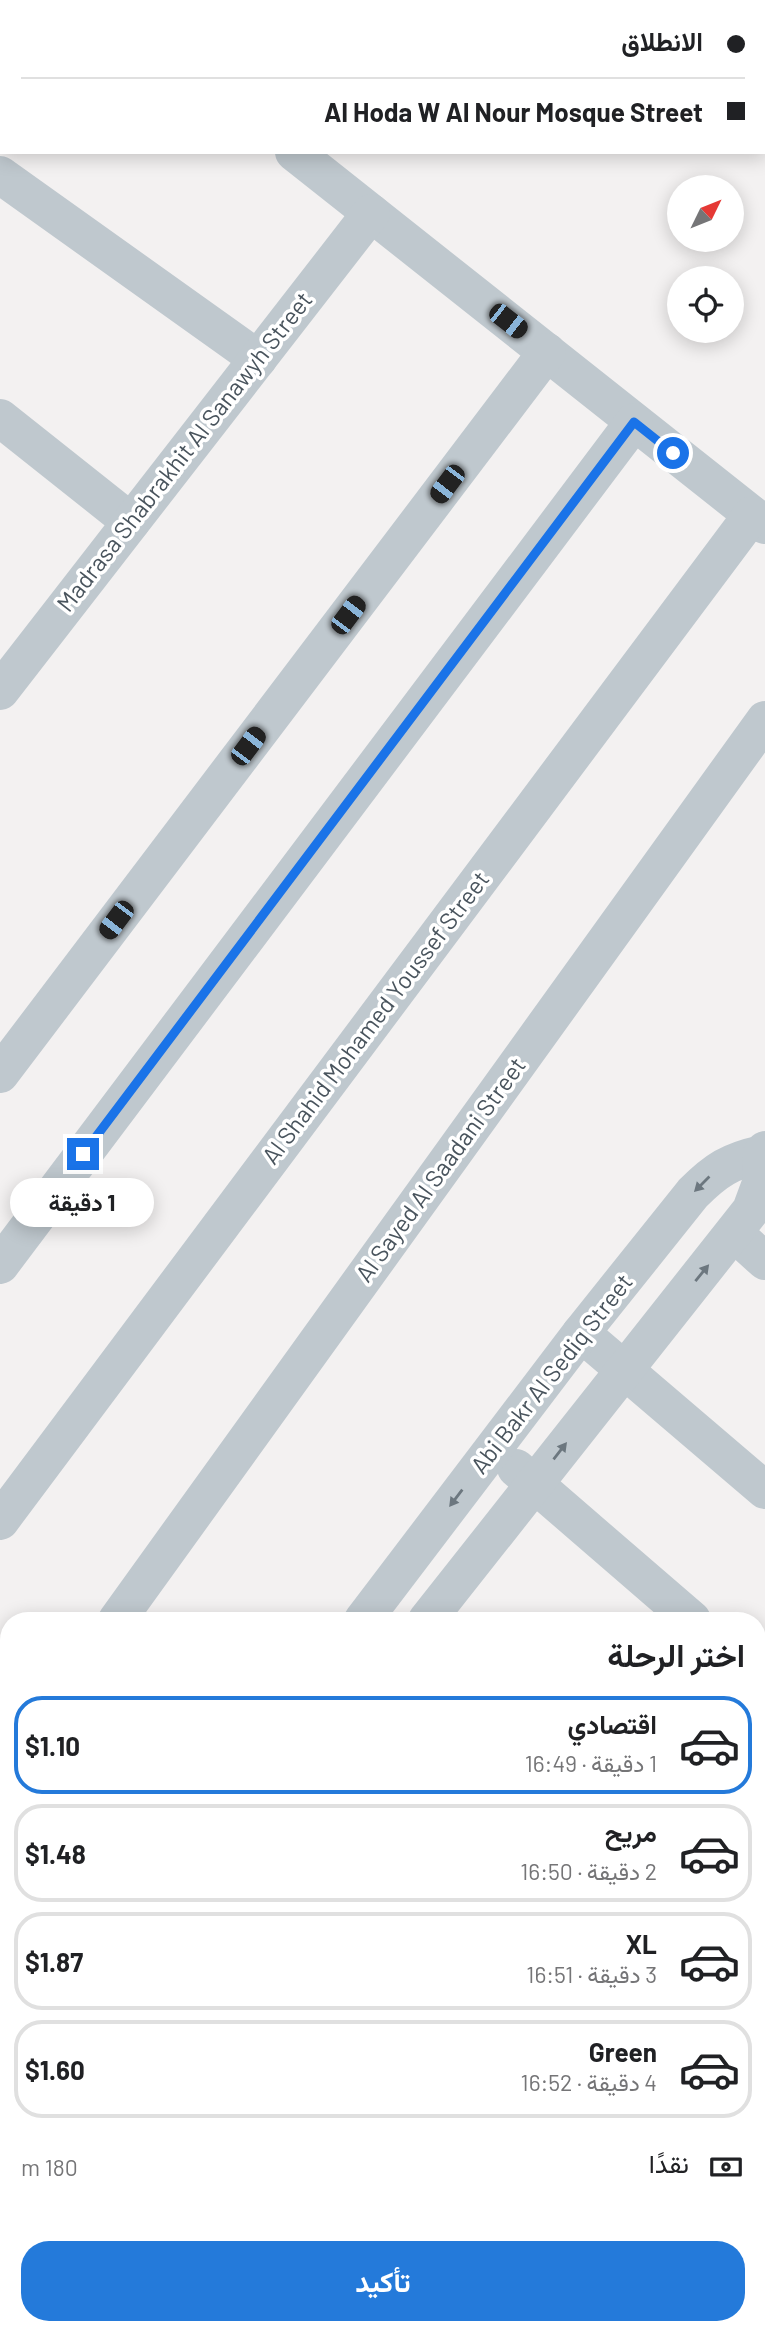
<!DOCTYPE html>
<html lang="ar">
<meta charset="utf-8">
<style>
body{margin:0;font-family:Barlow,Vazirmatn,sans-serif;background:#f6f6f6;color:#202124;direction:rtl;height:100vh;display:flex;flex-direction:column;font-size:26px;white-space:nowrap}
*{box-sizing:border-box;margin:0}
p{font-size:23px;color:#757577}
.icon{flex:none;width:38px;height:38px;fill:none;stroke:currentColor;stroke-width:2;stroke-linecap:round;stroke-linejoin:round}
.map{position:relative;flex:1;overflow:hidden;direction:ltr}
.side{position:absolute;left:0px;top:1612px;width:766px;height:723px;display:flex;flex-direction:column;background:#fff;border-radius:28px 28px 0 0;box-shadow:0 4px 18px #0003;direction:rtl}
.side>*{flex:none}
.guide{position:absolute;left:0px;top:0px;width:766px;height:154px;box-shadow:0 4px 18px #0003;direction:rtl;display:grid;align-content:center;height:154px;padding:0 21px;background:#fff}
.needle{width:46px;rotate:47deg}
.controls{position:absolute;left:667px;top:175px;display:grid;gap:14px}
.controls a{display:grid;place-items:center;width:77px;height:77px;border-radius:50%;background:#fff;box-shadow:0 4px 18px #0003;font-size:35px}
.end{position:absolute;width:32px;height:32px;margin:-16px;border:9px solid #1a73e8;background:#fff;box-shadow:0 0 0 4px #fff}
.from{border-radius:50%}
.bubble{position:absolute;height:49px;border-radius:24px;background:#fff;box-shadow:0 4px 18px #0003;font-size:23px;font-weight:700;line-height:49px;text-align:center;direction:rtl}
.car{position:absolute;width:21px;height:42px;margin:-21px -10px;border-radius:9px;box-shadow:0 0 5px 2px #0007;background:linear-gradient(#222 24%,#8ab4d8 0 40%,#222 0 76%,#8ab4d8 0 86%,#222 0)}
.guide b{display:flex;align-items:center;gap:24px;height:66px;font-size:26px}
.guide b+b{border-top:2px solid #e0e0e0}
.guide i{width:18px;height:18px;background:#202124}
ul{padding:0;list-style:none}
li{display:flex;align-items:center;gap:21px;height:98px;margin:0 14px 10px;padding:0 7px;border:4px solid #e0e0e0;border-radius:28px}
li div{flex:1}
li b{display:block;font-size:26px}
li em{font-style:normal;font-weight:700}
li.current{border-color:#247ada}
li>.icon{width:63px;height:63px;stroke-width:1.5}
h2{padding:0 21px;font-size:32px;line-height:84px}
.pay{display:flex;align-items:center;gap:18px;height:77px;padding:0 21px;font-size:26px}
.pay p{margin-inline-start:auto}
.cta{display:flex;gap:14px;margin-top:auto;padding:14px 21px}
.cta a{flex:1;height:80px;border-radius:28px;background:#247ada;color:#fff;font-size:28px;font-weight:700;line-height:80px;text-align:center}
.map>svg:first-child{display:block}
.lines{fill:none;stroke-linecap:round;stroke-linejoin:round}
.street{stroke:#bfc8ce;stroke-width:38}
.secondary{stroke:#bec8d1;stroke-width:38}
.oneway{fill:#6c777f}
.route{stroke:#1a73e8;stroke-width:9}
.labels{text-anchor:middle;stroke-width:7;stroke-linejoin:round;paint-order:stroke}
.street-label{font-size:24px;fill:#49545d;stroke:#fff}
</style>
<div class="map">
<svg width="765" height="2334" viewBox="0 0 765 2334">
<rect width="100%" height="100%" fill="#f3f1f1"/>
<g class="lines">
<!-- street -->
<g class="street">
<path d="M 101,0 L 104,2"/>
<path d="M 635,0 L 637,2"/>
<path d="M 294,152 L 765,525"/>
<path d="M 0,175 L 258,359"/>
<path d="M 0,418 L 131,522"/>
<path d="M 0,691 L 371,213"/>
<path d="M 0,1074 L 547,352"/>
<path d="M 734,1233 L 765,1261"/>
<path d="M 0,1265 L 634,422"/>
<path d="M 581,1333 L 765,1490"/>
<path d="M 516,1468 L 692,1620"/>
<path d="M 0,1521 L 752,515"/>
<path d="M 117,1620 L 765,720"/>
<path d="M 363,1620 L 581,1333 L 693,1193 C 716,1170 730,1161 762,1154"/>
<path d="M 427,1620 L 751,1210 L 761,1183 L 762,1154 L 765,1150"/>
<path d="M 758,1677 L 765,1684"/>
<path d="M 0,1783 L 9,1771"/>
<path d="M 758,1940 L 765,1947"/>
<path d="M 758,2077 L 765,2083"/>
<path d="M 0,2089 L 9,2077"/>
<path d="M 0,2162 L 9,2151"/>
<path d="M 758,2267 L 765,2260"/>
<path d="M 0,2332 L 9,2321"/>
<path d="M 87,2334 L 94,2326"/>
<path d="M 315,2334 L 322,2326"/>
<path d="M 430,2334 L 437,2326"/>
<path d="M 694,2334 L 701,2326"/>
</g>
<!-- secondary -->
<g class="secondary">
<path d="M 0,2266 L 9,2274"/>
<path d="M 61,2326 L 69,2334"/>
</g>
</g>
<!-- one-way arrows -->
<defs><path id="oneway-solid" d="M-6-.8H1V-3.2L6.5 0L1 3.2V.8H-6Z" transform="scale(1.75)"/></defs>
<g class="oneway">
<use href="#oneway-solid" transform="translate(702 1184) rotate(135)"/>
<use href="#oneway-solid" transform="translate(702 1273) rotate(-51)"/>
<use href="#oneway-solid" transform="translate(560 1451) rotate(-52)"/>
<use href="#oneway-solid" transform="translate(456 1498) rotate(127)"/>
</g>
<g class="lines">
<!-- route -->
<path class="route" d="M 83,1154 L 634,422 L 673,453"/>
</g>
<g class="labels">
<!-- street labels -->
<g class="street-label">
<text transform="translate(185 452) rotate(-52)" y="8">Madrasa Shabrakhit Al Sanawyh Street</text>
<text transform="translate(376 1018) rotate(-53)" y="8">Al Shahid Mohamed Youssef Street</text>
<text transform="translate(441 1170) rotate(-54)" y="8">Al Sayed Al Saadani Street</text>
<text transform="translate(552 1374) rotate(-52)" y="8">Abi Bakr Al Sediq Street</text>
</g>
</g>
</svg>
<div class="controls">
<a><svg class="needle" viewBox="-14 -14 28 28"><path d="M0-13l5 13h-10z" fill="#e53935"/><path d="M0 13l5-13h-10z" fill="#757577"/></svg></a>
<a><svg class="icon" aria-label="locate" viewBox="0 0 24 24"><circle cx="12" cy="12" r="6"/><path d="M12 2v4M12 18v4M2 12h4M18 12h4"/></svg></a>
</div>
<i class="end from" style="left:673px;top:453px"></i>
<i class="end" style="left:83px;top:1154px"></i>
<div class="bubble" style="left:10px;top:1178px;width:144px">1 دقيقة</div>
<i class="car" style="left:508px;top:321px;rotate:128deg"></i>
<i class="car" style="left:447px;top:484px;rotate:217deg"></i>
<i class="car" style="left:348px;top:615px;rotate:37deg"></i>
<i class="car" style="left:248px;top:746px;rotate:37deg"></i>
<i class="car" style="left:116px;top:920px;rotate:217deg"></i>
<div class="guide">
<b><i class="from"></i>الانطلاق</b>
<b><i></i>Al Hoda W Al Nour Mosque Street</b>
</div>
<section class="side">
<h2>اختر الرحلة</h2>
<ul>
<li class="current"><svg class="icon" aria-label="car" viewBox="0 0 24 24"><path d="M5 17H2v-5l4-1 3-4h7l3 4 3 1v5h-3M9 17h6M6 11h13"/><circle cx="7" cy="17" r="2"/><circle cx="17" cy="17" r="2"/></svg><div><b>اقتصادي</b><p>1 دقيقة · 16:49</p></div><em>$1.10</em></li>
<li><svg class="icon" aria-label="car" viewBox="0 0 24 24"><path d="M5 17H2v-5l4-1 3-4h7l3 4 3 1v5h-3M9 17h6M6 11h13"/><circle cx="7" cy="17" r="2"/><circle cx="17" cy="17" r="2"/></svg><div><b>مريح</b><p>2 دقيقة · 16:50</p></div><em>$1.48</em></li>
<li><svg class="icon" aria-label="car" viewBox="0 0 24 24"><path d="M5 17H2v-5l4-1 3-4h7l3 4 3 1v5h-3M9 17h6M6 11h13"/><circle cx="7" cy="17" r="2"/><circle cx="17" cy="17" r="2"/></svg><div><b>XL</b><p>3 دقيقة · 16:51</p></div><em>$1.87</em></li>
<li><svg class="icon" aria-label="car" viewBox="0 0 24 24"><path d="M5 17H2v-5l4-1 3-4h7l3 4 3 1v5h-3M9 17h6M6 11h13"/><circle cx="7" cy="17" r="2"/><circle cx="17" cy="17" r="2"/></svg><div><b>Green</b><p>4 دقيقة · 16:52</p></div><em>$1.60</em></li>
</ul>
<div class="pay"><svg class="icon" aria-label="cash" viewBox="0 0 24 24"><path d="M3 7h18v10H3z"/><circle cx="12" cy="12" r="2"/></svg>نقدًا<p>180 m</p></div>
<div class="cta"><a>تأكيد</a></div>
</section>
</div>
